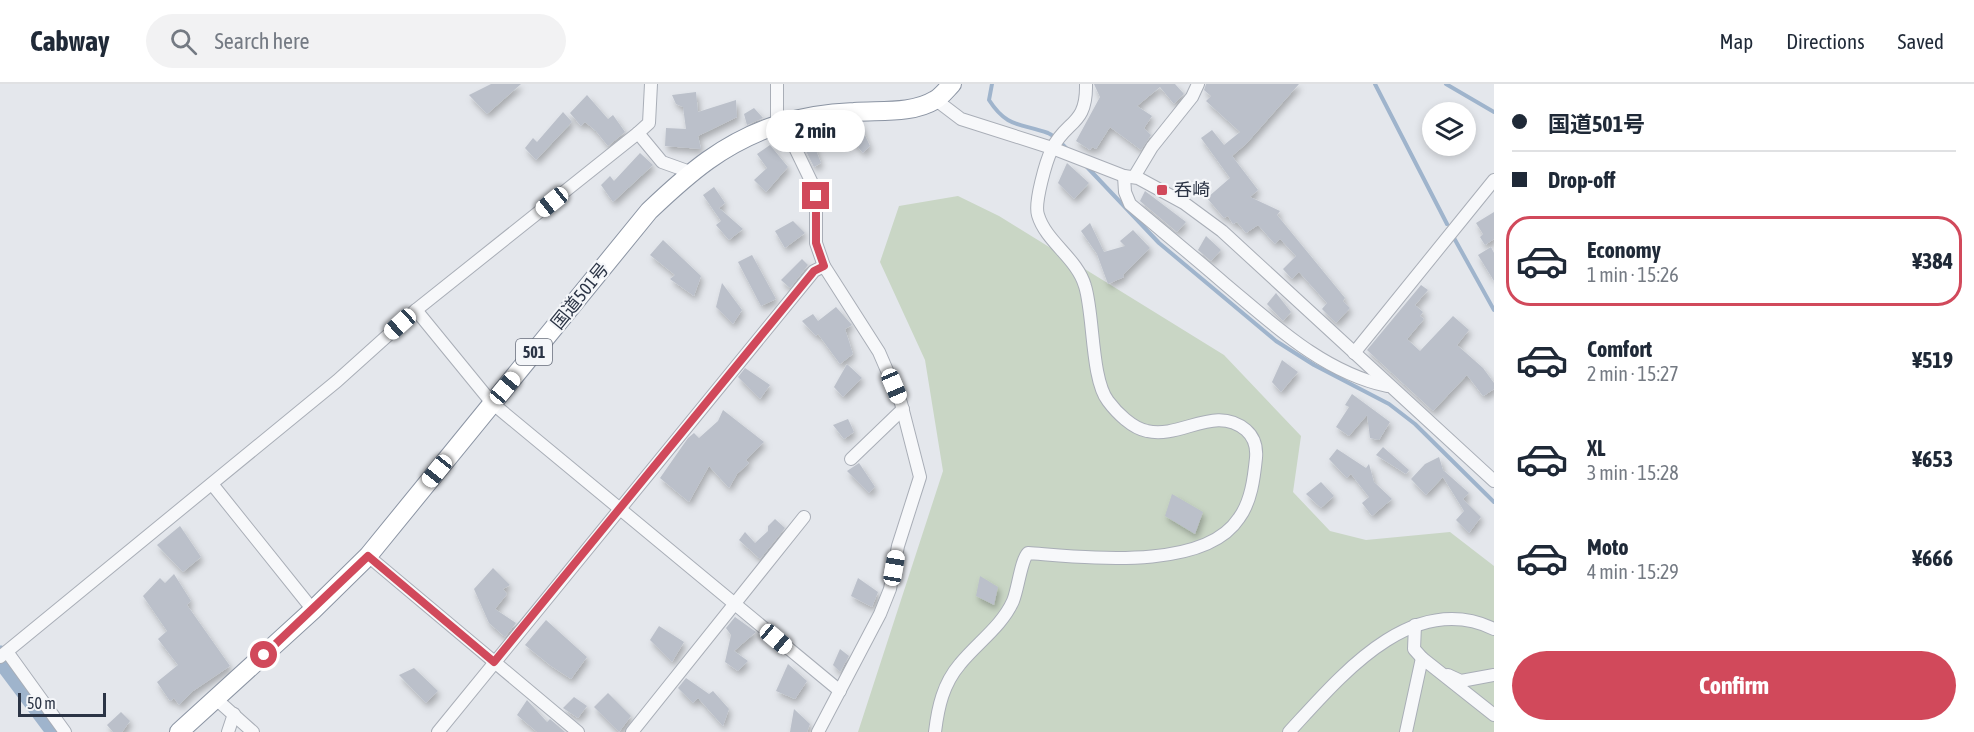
<!DOCTYPE html>
<meta charset="utf-8">
<style>
body{margin:0;font-family:"Asap Condensed","Noto Sans JP",sans-serif;background:#f2f2f3;color:#1f2937;height:100vh;display:flex;flex-direction:column;font-size:22px;white-space:nowrap}
*{box-sizing:border-box;margin:0}
p{font-size:20px;color:#747a83}
.icon{flex:none;width:33px;height:33px;fill:none;stroke:currentColor;stroke-width:2;stroke-linecap:round;stroke-linejoin:round}
.map{position:relative;flex:1;overflow:hidden}
.panel{display:flex;flex-direction:column;background:#fff;width:480px}
.panel>*{flex:none}
.guide{display:grid;align-content:center;height:132px;padding:0 18px;background:#fff}
.buttons{position:absolute;left:1422px;top:18px;display:grid;gap:12px}
.buttons a{display:grid;place-items:center;width:54px;height:54px;border-radius:50%;background:#fff;box-shadow:0 3px 9px #0003;font-size:30px}
.scale{position:absolute;left:18px;bottom:15px;width:88px;box-sizing:border-box;padding-left:6px;border:3px solid #2b3445;border-top:0;font-size:16px;line-height:21px;white-space:nowrap;color:#2b3445;-webkit-text-stroke:4px #f4f6f9;paint-order:stroke}
.end{position:absolute;width:27px;height:27px;margin:-14px;border:8px solid #d1495b;background:#fff;box-shadow:0 0 0 3px #fff}
.from{border-radius:50%}
.bubble{position:absolute;height:42px;border-radius:21px;background:#fff;box-shadow:0 3px 9px #0003;font-size:20px;font-weight:700;line-height:42px;text-align:center}
.car{position:absolute;width:18px;height:36px;margin:-18px -9px;border-radius:8px;box-shadow:0 0 4px 2px #0007;background:linear-gradient(#fff 24%,#345 0 40%,#fff 0 76%,#345 0 86%,#fff 0)}
.guide b{display:flex;align-items:center;gap:21px;height:57px;font-size:22px}
.guide b+b{border-top:2px solid #e0e1e3}
.guide i{width:15px;height:15px;background:#1f2937}
ul{padding:0;list-style:none}
li{display:flex;align-items:center;gap:18px;height:90px;margin:0 12px 9px;padding:0 6px;border:3px solid transparent;border-radius:24px}
li div{flex:1}
li b{display:block;font-size:22px}
li em{font-style:normal;font-weight:700}
li.active{border-color:#d1495b}
li>.icon{width:54px;height:54px;stroke-width:1.5}
.button{display:flex;gap:12px;margin-top:auto;padding:12px 18px}
.button a{flex:1;height:69px;border-radius:36px;background:#d1495b;color:#fff;font-size:24px;font-weight:700;line-height:69px;text-align:center}
header{display:flex;align-items:center;gap:36px;box-sizing:border-box;height:84px;padding:0 30px;background:#fff;border-bottom:2px solid #e0e1e3}
header strong{font-size:28px}
nav{display:flex;gap:33px;margin-inline-start:auto;font-size:21px}
.search{width:420px;height:54px;background:#f2f2f3;display:flex;align-items:center;gap:15px;box-sizing:border-box;padding:0 21px;border-radius:33px;color:#747a83;font-size:22px}
main{display:flex;flex:1;min-height:0}
.map>svg:first-child{display:block}
.green{fill:#c9d6c5}
.lines{fill:none;stroke-linecap:round;stroke-linejoin:round}
.stream{stroke:#9fb4cc;stroke-width:4}
.river{stroke:#9fb4cc;stroke-width:21}
.building{fill:#bbc0ca;filter:url(#shadow)}
.minor-casing{stroke:#a9aeb7;stroke-width:14}
.highway-casing{stroke:#8b94a3;stroke-width:20}
.minor{stroke:#f7f8fa;stroke-width:12}
.highway{stroke:#fff;stroke-width:18}
.route{stroke:#d1495b;stroke-width:8}
.poi-dot{fill:#d1495b;stroke:#f4f6f9;stroke-width:2}
.labels{text-anchor:middle;stroke-width:4.5;stroke-linejoin:round;paint-order:stroke}
.shield{fill:#f4f6f9;stroke:#676e7b;stroke-width:1.5}
.shield-label{font-size:16px;font-weight:bold;fill:#2b3445}
.poi-label{font-size:18px;fill:#2b3445;stroke:#f4f6f9;text-anchor:start}
.street-label{font-size:18px;fill:#2b3445;stroke:#f4f6f9}
</style>
<header>
<strong>Cabway</strong>
<div class="search"><svg class="icon" aria-label="search" viewBox="0 0 24 24"><circle cx="10" cy="10" r="6"/><path d="M15 15l6 6"/></svg>Search here</div>
<nav><a>Map</a><a>Directions</a><a>Saved</a></nav>
</header>
<main>
<div class="map">
<svg width="1494" height="648" viewBox="0 0 1494 648">
<defs>
<filter id="shadow"><feDropShadow dx="2.5" dy="4.5" stdDeviation="3" flood-color="#0004"/></filter>
</defs>
<rect width="100%" height="100%" fill="#e4e7ec"/>
<!-- green -->
<path class="green" d="M 958,112 L 999,132 L 1224,271 L 1301,352 L 1293,408 L 1330,447 L 1366,456 L 1450,448 L 1494,482 L 1494,648 L 858,648 L 943,387 L 925,276 L 880,178 L 899,122 Z"/>
<g class="lines">
<!-- stream -->
<g class="stream">
<path d="M 992,0 L 989,16 C 1007,44 1020,39 1048,49 C 1055,52 1061,59 1066,64"/>
<path d="M 1375,0 L 1447,140"/>
<path d="M 1446,0 L 1494,28"/>
<path d="M 1087,83 L 1159,159 L 1276,257 L 1314,281 L 1389,320 L 1415,340 L 1494,418"/>
<path d="M 1454,154 L 1494,226"/>
</g>
<!-- river -->
<path class="river" d="M 0,572 L 57,648"/>
</g>
<!-- building -->
<g class="building">
<path d="M 491,0 L 521,0 L 487,30 L 469,11 Z"/>
<path d="M 1094,0 L 1175,0 L 1184,10 L 1174,20 L 1160,3 L 1137,22 L 1152,32 L 1144,44 L 1151,51 L 1141,66 L 1110,43 L 1096,65 L 1092,63 L 1090,66 L 1076,57 L 1100,13 Z"/>
<path d="M 1206,0 L 1299,0 L 1246,60 L 1232,72 L 1258,106 L 1250,113 L 1280,127 L 1277,131 L 1345,214 L 1343,217 L 1350,224 L 1336,239 L 1322,225 L 1327,219 L 1299,188 L 1292,195 L 1283,185 L 1296,172 L 1282,157 L 1280,155 L 1275,160 L 1258,141 L 1246,149 L 1237,138 L 1233,140 L 1228,132 L 1224,134 L 1207,114 L 1230,94 L 1201,54 L 1212,46 L 1224,61 L 1240,48 L 1206,17 L 1211,12 L 1204,6 Z"/>
<path d="M 696,8 L 698,28 L 736,16 L 737,33 L 698,52 L 701,65 L 665,62 L 666,44 L 686,45 L 683,23 L 676,20 L 672,11 Z"/>
<path d="M 587,11 L 608,35 L 613,31 L 625,48 L 608,62 L 596,47 L 585,38 L 581,42 L 570,29 Z"/>
<path d="M 754,24 L 763,34 L 747,41 L 744,30 Z"/>
<path d="M 563,28 L 572,38 L 536,76 L 525,64 L 533,54 L 537,58 Z"/>
<path d="M 859,39 L 870,62 L 863,69 L 847,50 Z"/>
<path d="M 810,51 L 821,79 L 814,83 L 802,59 Z"/>
<path d="M 770,61 L 788,83 L 766,108 L 754,96 L 767,84 L 757,70 Z"/>
<path d="M 640,69 L 653,81 L 613,118 L 601,101 L 610,92 L 614,97 Z"/>
<path d="M 1067,79 L 1089,99 L 1074,115 L 1058,99 Z"/>
<path d="M 714,103 L 725,119 L 719,124 L 743,145 L 729,156 L 716,141 L 721,137 L 703,111 Z"/>
<path d="M 1145,107 L 1186,138 L 1177,148 L 1140,117 Z"/>
<path d="M 1494,128 L 1494,155 L 1485,161 L 1480,153 L 1483,150 L 1476,139 Z"/>
<path d="M 793,137 L 805,149 L 785,164 L 775,147 Z"/>
<path d="M 1090,139 L 1104,168 L 1125,162 L 1120,157 L 1133,146 L 1150,164 L 1123,191 L 1124,193 L 1108,200 L 1097,170 L 1081,147 Z"/>
<path d="M 1206,152 L 1221,166 L 1211,177 L 1198,166 Z"/>
<path d="M 663,156 L 701,192 L 694,212 L 670,195 L 675,191 L 650,171 Z"/>
<path d="M 1491,163 L 1494,169 L 1494,197 L 1478,171 Z"/>
<path d="M 752,171 L 776,215 L 761,222 L 738,178 Z"/>
<path d="M 802,175 L 808,181 L 790,204 L 781,196 Z"/>
<path d="M 722,199 L 742,226 L 733,240 L 716,223 Z"/>
<path d="M 1421,201 L 1428,206 L 1415,221 L 1423,228 L 1420,232 L 1424,235 L 1407,255 L 1420,267 L 1453,232 L 1469,246 L 1457,261 L 1483,284 L 1494,299 L 1494,305 L 1485,311 L 1483,312 L 1467,291 L 1433,327 L 1367,266 Z"/>
<path d="M 1276,209 L 1291,228 L 1283,237 L 1267,220 Z"/>
<path d="M 836,223 L 852,241 L 845,245 L 853,270 L 840,280 L 818,250 L 816,252 L 802,237 L 813,230 L 818,237 Z"/>
<path d="M 1282,276 L 1298,288 L 1281,308 L 1272,298 Z"/>
<path d="M 847,280 L 862,294 L 843,313 L 834,303 Z"/>
<path d="M 745,284 L 770,301 L 760,315 L 738,293 Z"/>
<path d="M 1352,310 L 1390,338 L 1379,356 L 1370,354 L 1367,331 L 1349,352 L 1336,343 L 1349,323 L 1345,321 Z"/>
<path d="M 723,326 L 764,358 L 746,376 L 749,379 L 737,390 L 729,404 L 709,382 L 689,418 L 660,394 L 688,354 L 694,349 L 699,354 L 718,337 Z"/>
<path d="M 848,335 L 854,348 L 844,355 L 833,341 Z"/>
<path d="M 1383,363 L 1409,386 L 1406,390 L 1376,371 Z"/>
<path d="M 1337,365 L 1366,384 L 1369,380 L 1374,398 L 1392,415 L 1372,432 L 1362,419 L 1369,413 L 1351,390 L 1347,394 L 1329,375 Z"/>
<path d="M 1439,373 L 1443,386 L 1469,409 L 1463,415 L 1481,433 L 1469,449 L 1456,436 L 1464,427 L 1443,393 L 1426,411 L 1411,395 L 1425,380 Z"/>
<path d="M 859,379 L 875,403 L 869,409 L 847,387 Z"/>
<path d="M 1321,398 L 1334,412 L 1321,424 L 1306,410 Z"/>
<path d="M 1172,410 L 1203,428 L 1195,450 L 1165,432 Z"/>
<path d="M 775,435 L 785,444 L 760,475 L 739,456 L 745,448 L 755,459 L 768,447 L 768,442 Z"/>
<path d="M 180,442 L 201,473 L 183,488 L 157,461 Z"/>
<path d="M 493,484 L 510,501 L 503,505 L 507,510 L 495,525 L 516,539 L 505,553 L 489,539 L 474,505 Z"/>
<path d="M 174,490 L 191,517 L 187,521 L 230,582 L 193,607 L 179,621 L 174,614 L 170,617 L 157,598 L 178,581 L 158,555 L 167,547 L 143,512 L 160,494 L 165,499 Z"/>
<path d="M 980,492 L 998,503 L 994,521 L 976,512 Z"/>
<path d="M 858,494 L 878,508 L 872,523 L 851,512 Z"/>
<path d="M 735,533 L 756,548 L 734,567 L 748,577 L 738,587 L 725,578 L 731,551 L 726,544 Z"/>
<path d="M 546,536 L 587,573 L 571,595 L 551,582 L 525,561 Z"/>
<path d="M 659,542 L 684,558 L 672,578 L 650,556 Z"/>
<path d="M 840,565 L 849,572 L 840,588 L 833,581 Z"/>
<path d="M 788,580 L 807,597 L 795,615 L 776,607 Z"/>
<path d="M 414,584 L 438,607 L 426,619 L 399,591 Z"/>
<path d="M 686,594 L 709,610 L 713,607 L 729,625 L 723,642 L 698,614 L 693,619 L 678,604 Z"/>
<path d="M 608,609 L 631,632 L 619,648 L 594,623 Z"/>
<path d="M 574,613 L 587,622 L 578,634 L 563,624 Z"/>
<path d="M 527,616 L 547,638 L 550,635 L 565,648 L 537,648 L 517,631 Z"/>
<path d="M 794,625 L 810,640 L 807,648 L 790,648 Z"/>
<path d="M 121,628 L 130,637 L 122,648 L 113,648 L 107,641 Z"/>
</g>
<g class="lines">
<defs>
<g id="minor">
<path d="M 777,0 L 777,40"/>
<path d="M 936,16 L 961,35 L 1052,64 L 1124,92 L 1138,94 L 1184,119 L 1222,147 L 1494,397"/>
<path d="M 783,39 L 812,99 L 816,112 L 816,159 L 824,182 L 879,268 L 901,319 L 920,393 L 898,462 L 890,505 L 880,530 L 818,648"/>
<path d="M 638,49 L 649,39 L 651,0"/>
<path d="M 1124,92 L 1125,108 L 1130,120 C 1162,147 1194,173 1225,200 C 1274,241 1323,288 1387,302"/>
<path d="M 1134,93 L 1152,63 L 1192,13 L 1198,0"/>
<path d="M 416,226 L 492,319 L 840,607"/>
<path d="M 1354,269 L 1494,96"/>
<path d="M 851,375 L 903,325"/>
<path d="M 212,400 L 313,526"/>
<path d="M 368,472 L 578,648"/>
<path d="M 1415,541 L 1414,565 L 1422,574"/>
<path d="M 8,569 L 65,648"/>
<path d="M 0,573 L 337,297 L 416,226 L 638,49 L 662,78 L 690,88"/>
<path d="M 1448,591 L 1461,597 L 1494,591"/>
<path d="M 216,615 L 253,648"/>
<path d="M 228,648 L 234,630"/>
<path d="M 438,648 L 814,187 L 824,182"/>
<path d="M 632,648 L 804,433"/>
<path d="M 935,648 C 938,623 943,600 960,580 C 977,559 1002,542 1013,517 C 1018,505 1021,476 1028,469 C 1084,473 1204,488 1239,434 C 1251,418 1254,394 1256,374 C 1257,363 1254,353 1246,346 C 1215,320 1181,355 1147,347 C 1132,344 1117,329 1108,317 C 1091,295 1094,231 1085,202 C 1077,174 1046,158 1038,131 C 1034,119 1046,77 1052,65 C 1066,36 1087,42 1086,0"/>
<path d="M 1289,648 C 1339,594 1411,505 1494,545"/>
<path d="M 1406,648 L 1422,574 L 1494,631"/>
</g>
<path id="highway" d="M 179,648 L 313,526 L 368,472 L 649,127 C 689,89 723,59 777,41 C 801,33 829,29 854,28 C 880,26 912,30 935,16 C 941,13 947,5 952,0"/>
</defs>
<!-- minor casing -->
<use href="#minor" class="minor-casing"/>
<!-- highway casing -->
<use href="#highway" class="highway-casing"/>
<!-- minor -->
<use href="#minor" class="minor"/>
<!-- highway -->
<use href="#highway" class="highway"/>
</g>
<g class="lines">
<!-- route -->
<path class="route" d="M 264,571 L 368,472 L 494,578 L 814,187 L 824,182 L 816,159 L 816,112"/>
</g>
<!-- markers -->
<rect class="poi-dot" x="1156" y="100" width="12" height="12" rx="3"/>
<g class="labels">
<!-- shield labels -->
<rect class="shield" x="516" y="255" width="36" height="26" rx="4.5"/>
<g class="shield-label">
<text x="534" y="274">501</text>
</g>
<!-- poi labels -->
<g class="poi-label">
<text x="1174" y="112">呑崎</text>
</g>
<!-- street labels -->
<g class="street-label">
<text transform="translate(580 212) rotate(-51)" y="6">国道501号</text>
</g>
</g>
</svg>
<div class="buttons">
<a><svg class="icon" aria-label="layers" viewBox="0 0 24 24"><path d="M12 4l9 5-9 5-9-5zM3 14l9 5 9-5"/></svg></a>
</div>
<div class="scale">50 m</div>
<i class="end from" style="left:264px;top:571px"></i>
<i class="end" style="left:816px;top:112px"></i>
<div class="bubble" style="left:766px;top:26px;width:99px">2 min</div>
<i class="car" style="left:552px;top:118px;rotate:231deg"></i>
<i class="car" style="left:400px;top:240px;rotate:228deg"></i>
<i class="car" style="left:894px;top:302px;rotate:157deg"></i>
<i class="car" style="left:505px;top:304px;rotate:40deg"></i>
<i class="car" style="left:437px;top:387px;rotate:219deg"></i>
<i class="car" style="left:894px;top:484px;rotate:10deg"></i>
<i class="car" style="left:776px;top:555px;rotate:130deg"></i>
</div>
<section class="panel">
<div class="guide">
<b><i class="from"></i>国道501号</b>
<b><i></i>Drop-off</b>
</div>
<ul>
<li class="active"><svg class="icon" aria-label="car" viewBox="0 0 24 24"><path d="M5 17H2v-5l4-1 3-4h7l3 4 3 1v5h-3M9 17h6M6 11h13"/><circle cx="7" cy="17" r="2"/><circle cx="17" cy="17" r="2"/></svg><div><b>Economy</b><p>1 min · 15:26</p></div><em>¥384</em></li>
<li><svg class="icon" aria-label="car" viewBox="0 0 24 24"><path d="M5 17H2v-5l4-1 3-4h7l3 4 3 1v5h-3M9 17h6M6 11h13"/><circle cx="7" cy="17" r="2"/><circle cx="17" cy="17" r="2"/></svg><div><b>Comfort</b><p>2 min · 15:27</p></div><em>¥519</em></li>
<li><svg class="icon" aria-label="car" viewBox="0 0 24 24"><path d="M5 17H2v-5l4-1 3-4h7l3 4 3 1v5h-3M9 17h6M6 11h13"/><circle cx="7" cy="17" r="2"/><circle cx="17" cy="17" r="2"/></svg><div><b>XL</b><p>3 min · 15:28</p></div><em>¥653</em></li>
<li><svg class="icon" aria-label="car" viewBox="0 0 24 24"><path d="M5 17H2v-5l4-1 3-4h7l3 4 3 1v5h-3M9 17h6M6 11h13"/><circle cx="7" cy="17" r="2"/><circle cx="17" cy="17" r="2"/></svg><div><b>Moto</b><p>4 min · 15:29</p></div><em>¥666</em></li>
</ul>
<div class="button"><a>Confirm</a></div>
</section>
</main>
